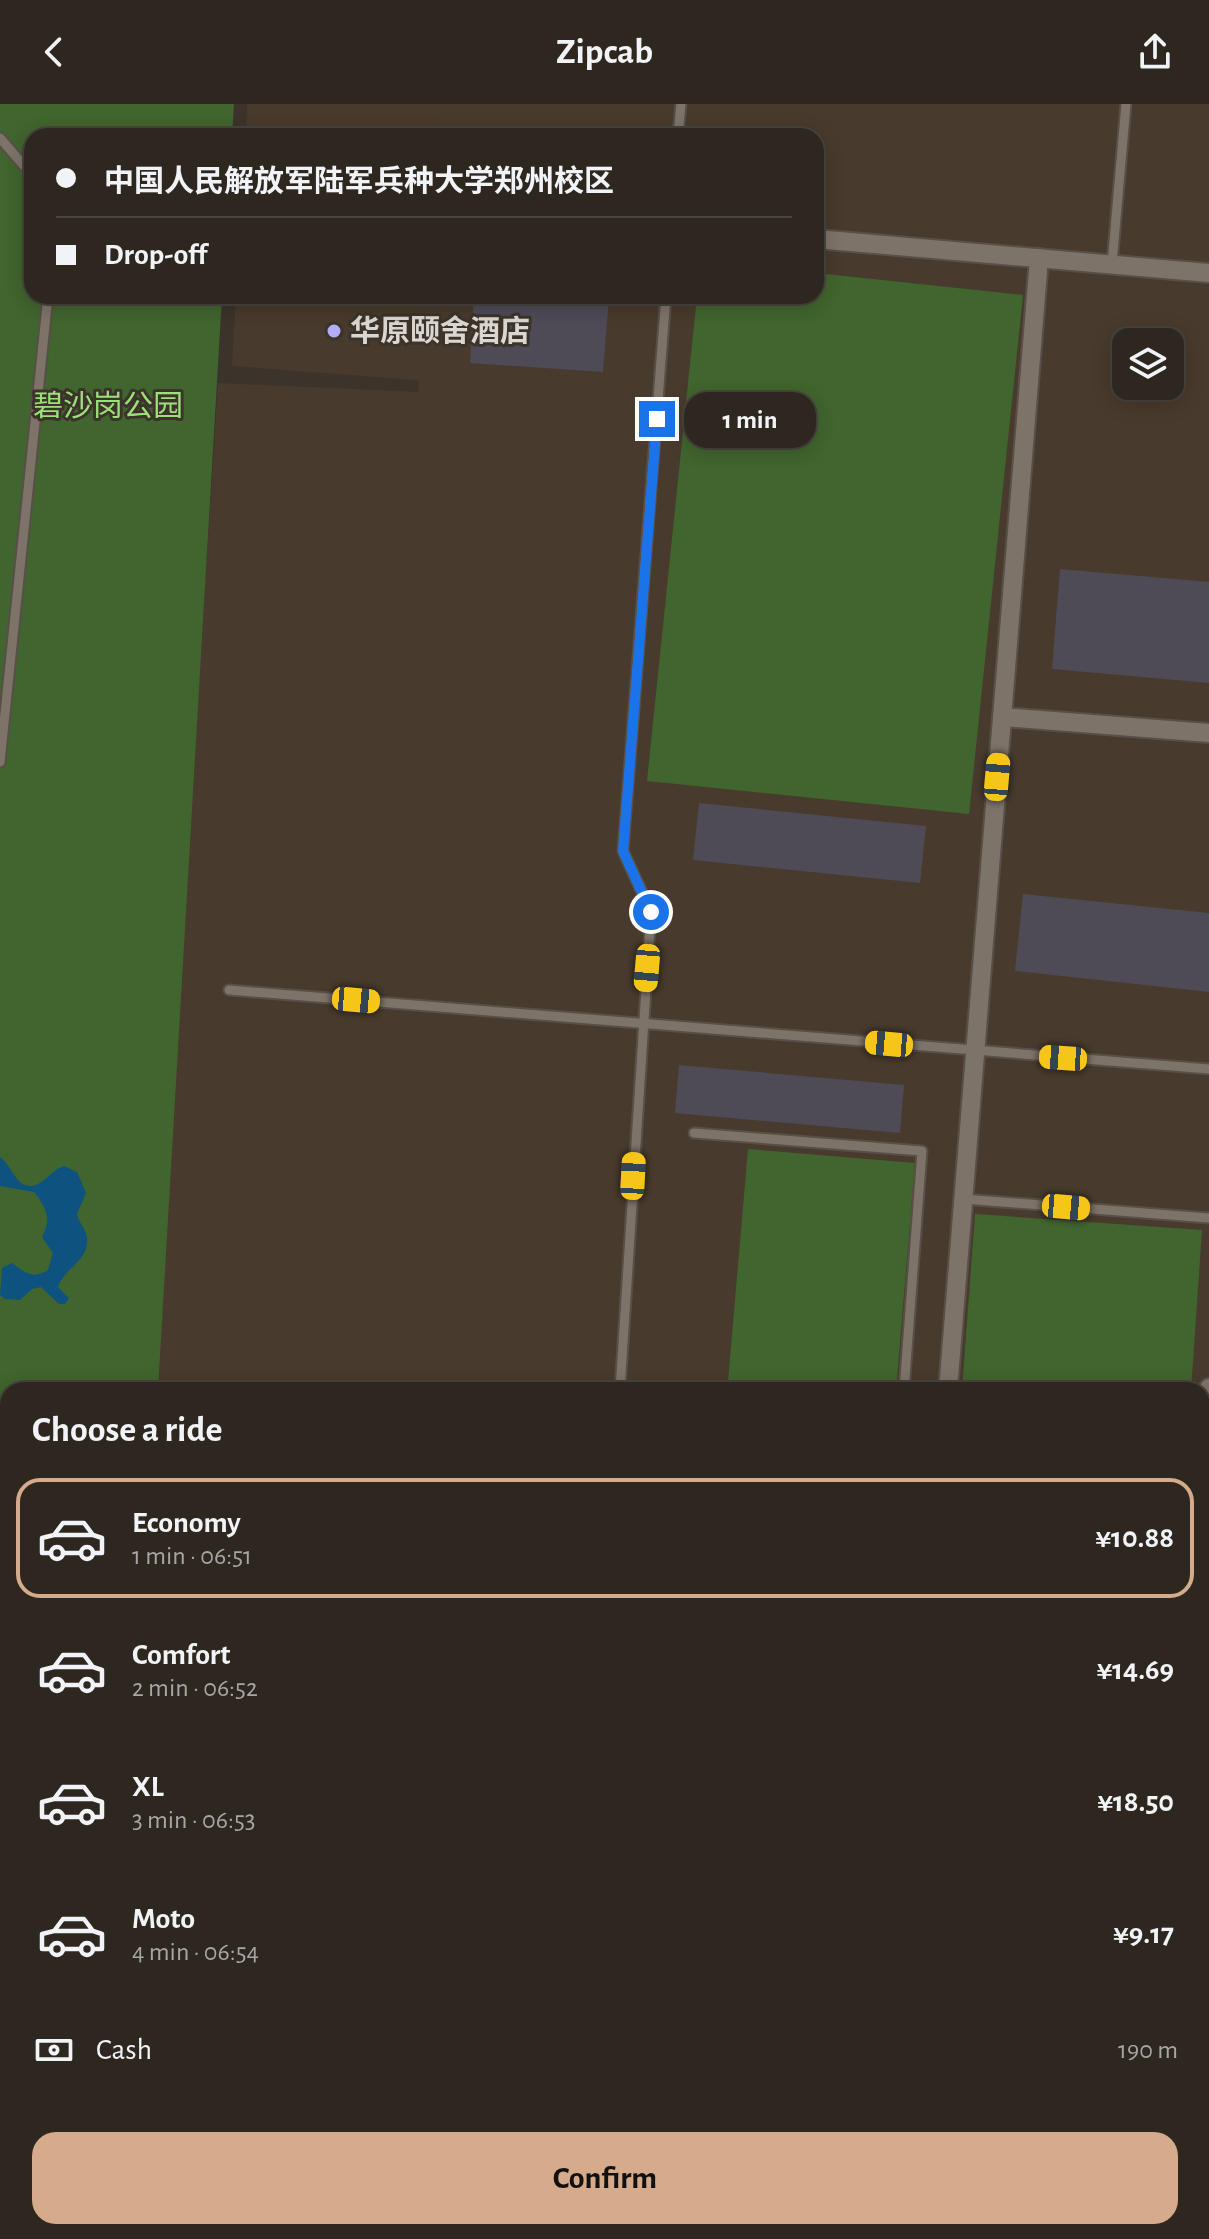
<!DOCTYPE html>
<meta charset="utf-8">
<style>
body{margin:0;font-family:"Alegreya Sans","Noto Sans SC",sans-serif;background:#39332d;color:#f1f3f6;height:100vh;display:flex;flex-direction:column;font-size:30px;white-space:nowrap}
*{box-sizing:border-box;margin:0}
p{font-size:26px;color:#a7a5a5}
.icon{flex:none;width:44px;height:44px;fill:none;stroke:currentColor;stroke-width:2;stroke-linecap:round;stroke-linejoin:round}
.map{position:relative;flex:1;overflow:hidden}
.side{position:absolute;left:0px;top:1278px;width:1210px;height:858px;display:flex;flex-direction:column;background:#2d2720;border-radius:24px 24px 0 0;box-shadow:0 4px 20px #0003,0 0 0 2px #48443e}
.side>*{flex:none}
.guide{position:absolute;left:24px;top:24px;width:800px;height:176px;border-radius:24px;box-shadow:0 4px 20px #0003,0 0 0 2px #48443e;display:grid;align-content:center;height:176px;padding:0 32px;background:#2d2720}
.buttons{position:absolute;left:1112px;top:224px;display:grid;gap:16px}
.buttons a{display:grid;place-items:center;width:72px;height:72px;border-radius:16px;background:#2d2720;box-shadow:0 4px 20px #0003,0 0 0 2px #48443e;font-size:40px}
.end{position:absolute;width:36px;height:36px;margin:-18px;border:10px solid #1a73e8;background:#fff;box-shadow:0 0 0 4px #fff}
.from{border-radius:50%}
.bubble{position:absolute;height:56px;border-radius:24px;background:#2d2720;box-shadow:0 4px 20px #0003,0 0 0 2px #48443e;font-size:26px;font-weight:700;line-height:56px;text-align:center}
.car{position:absolute;width:24px;height:48px;margin:-24px -12px;border-radius:10px;box-shadow:0 0 6px 2px #0007;background:linear-gradient(#f5c518 24%,#345 0 40%,#f5c518 0 76%,#345 0 86%,#f5c518 0)}
.guide b{display:flex;align-items:center;gap:28px;height:76px;font-size:30px}
.guide b+b{border-top:2px solid #48443e}
.guide i{width:20px;height:20px;background:#f1f3f6}
ul{padding:0;list-style:none}
li{display:flex;align-items:center;gap:24px;height:120px;margin:0 16px 12px;padding:0 16px;border:4px solid transparent;border-radius:24px}
li div{flex:1}
li b{display:block;font-size:30px}
li em{font-style:normal;font-weight:700}
li.current{border-color:#d6ab8b}
li>.icon{width:72px;height:72px;stroke-width:1.5}
h2{padding:0 32px;font-size:36px;line-height:96px}
.pay{display:flex;align-items:center;gap:20px;height:88px;padding:0 32px;font-size:30px}
.pay p{margin-inline-start:auto}
.cta{display:flex;gap:16px;margin-top:auto;padding:16px 32px}
.cta a{flex:1;height:92px;border-radius:24px;background:#d6ab8b;color:#111;font-size:32px;font-weight:700;line-height:92px;text-align:center}
header{display:flex;justify-content:space-between;align-items:center;height:104px;padding:0 32px;background:#2d2720;font-size:36px;font-weight:700}
.map>svg:first-child{display:block}
.commercial{fill:#483a2c}
.built{fill:#483b2d;fill-rule:evenodd}
.green{fill:#41652e}
.water{fill:#0e527f}
.building{fill:#4e4b57}
.lines{fill:none;stroke-linecap:round;stroke-linejoin:round}
.service-casing{stroke:#574f48;stroke-width:13}
.minor-casing{stroke:#574f48;stroke-width:22}
.tertiary-casing{stroke:#574f48;stroke-width:26}
.primary-casing{stroke:#574f48;stroke-width:26}
.service{stroke:#7d7369;stroke-width:9}
.minor{stroke:#7d7369;stroke-width:18}
.tertiary{stroke:#7d7369;stroke-width:22}
.primary{stroke:#b27479;stroke-width:22}
.route{stroke:#1a73e8;stroke-width:10}
.poi-dot{fill:#b3adf9;stroke:#3c342b;stroke-width:3}
.labels{text-anchor:middle;stroke-width:6;stroke-linejoin:round;paint-order:stroke}
.poi-label{font-size:30px;font-weight:bold;fill:#dbd6d0;stroke:#3c342b;text-anchor:start}
.park-label{font-size:30px;fill:#9ce079;stroke:#3c342b}
</style>
<header><svg class="icon" aria-label="back" viewBox="0 0 24 24"><path d="M15 5l-7 7 7 7"/></svg>Zipcab<svg class="icon" aria-label="share" viewBox="0 0 24 24"><path d="M12 15V3M7 8l5-5 5 5M5 13v7h14v-7"/></svg></header>
<div class="map">
<svg width="1209" height="2135" viewBox="0 0 1209 2135">
<rect width="100%" height="100%" fill="#3c342b"/>
<!-- commercial -->
<g class="commercial">
<path d="M 247,0 L 456,0 L 453,32 L 246,32 Z"/>
<path d="M 236,192 L 437,192 L 429,277 L 232,262 Z"/>
</g>
<!-- built -->
<g class="built">
<path d="M 437,0 L 1209,0 L 1209,1464 L 1202,1464 L 1202,1286 L 154,1286 L 218,279 L 418,288 L 424,192 L 816,192 L 816,32 L 435,32 ZM 1126,238 L 1170,238 L 1170,282 L 1126,282 Z"/>
<path d="M 1202,1867 L 1209,1867 L 1209,2135 L 903,2135 L 903,2128 L 1202,2128 Z"/>
</g>
<!-- green -->
<g class="green">
<path d="M 0,0 L 234,0 L 232,32 L 32,32 L 32,192 L 222,192 L 158,1286 L 8,1286 L 8,1443 L 0,1444 Z"/>
<path d="M 816,169 L 1023,191 L 969,710 L 647,677 L 697,192 L 816,192 Z"/>
<path d="M 748,1045 L 915,1059 L 896,1286 L 728,1278 Z"/>
<path d="M 975,1110 L 1202,1126 L 1191,1286 L 962,1286 Z"/>
<path d="M 0,1886 L 8,1886 L 8,2128 L 262,2128 L 263,2135 L 0,2135 Z"/>
</g>
<!-- water -->
<path class="water" d="M 0,1053 C 12,1061 18,1090 38,1080 C 48,1075 52,1066 64,1062 L 77,1068 L 86,1089 L 77,1110 C 79,1119 86,1125 87,1134 C 89,1157 65,1163 58,1183 L 69,1194 L 65,1200 L 59,1200 L 41,1183 L 32,1185 L 20,1196 L 5,1195 L 0,1191 L 2,1164 L 12,1159 C 24,1168 33,1176 48,1166 L 53,1149 L 42,1133 C 52,1115 46,1103 34,1088 L 0,1082 Z"/>
<!-- building -->
<g class="building">
<path d="M 474,192 L 609,192 L 603,268 L 470,259 Z"/>
<path d="M 1060,465 L 1209,478 L 1209,579 L 1052,565 Z"/>
<path d="M 699,699 L 926,722 L 920,779 L 693,756 Z"/>
<path d="M 1023,790 L 1209,809 L 1209,888 L 1015,867 Z"/>
<path d="M 679,961 L 904,981 L 900,1029 L 675,1009 Z"/>
</g>
<g class="lines">
<defs>
<g id="service">
<path d="M 678,32 L 681,0"/>
<path d="M 0,34 L 32,71"/>
<path d="M 1112,160 L 1126,0"/>
<path d="M 0,658 L 48,192"/>
<path d="M 229,886 L 1209,965"/>
<path d="M 694,1029 L 922,1047 L 904,1286"/>
<path d="M 963,1095 L 1209,1114"/>
<path d="M 620,1286 L 651,808 L 623,747 L 666,192"/>
<path d="M 0,1948 L 8,1937"/>
<path d="M 0,1987 L 8,1991"/>
<path d="M 114,2128 L 116,2135"/>
<path d="M 488,2128 L 488,2135"/>
<path d="M 1130,2135 L 1130,2128"/>
<path d="M 1194,2135 L 1194,2128"/>
</g>
<g id="minor">
<path d="M 816,135 L 1209,169"/>
<path d="M 1002,613 L 1209,629"/>
<path d="M 948,1286 L 1039,154"/>
<path d="M 1202,1373 L 1209,1284"/>
<path d="M 1202,1407 L 1209,1407"/>
</g>
<g id="tertiary">
<path d="M 1202,1755 L 1209,1755"/>
<path d="M 0,1757 L 8,1757"/>
<path d="M 0,1847 L 8,1847"/>
<path d="M 1202,1847 L 1209,1847"/>
<path d="M 289,2128 L 289,2135"/>
</g>
<g id="primary">
<path d="M 1202,1788 L 1209,1788"/>
<path d="M 0,1789 L 8,1789"/>
<path d="M 1202,1815 L 1209,1815"/>
<path d="M 0,1816 L 8,1816"/>
</g>
</defs>
<!-- service casing -->
<use href="#service" class="service-casing"/>
<!-- minor casing -->
<use href="#minor" class="minor-casing"/>
<!-- tertiary casing -->
<use href="#tertiary" class="tertiary-casing"/>
<!-- primary casing -->
<use href="#primary" class="primary-casing"/>
<!-- service -->
<use href="#service" class="service"/>
<!-- minor -->
<use href="#minor" class="minor"/>
<!-- tertiary -->
<use href="#tertiary" class="tertiary"/>
<!-- primary -->
<use href="#primary" class="primary"/>
</g>
<g class="lines">
<!-- route -->
<path class="route" d="M 651,808 L 623,747 L 657,315"/>
</g>
<!-- markers -->
<circle class="poi-dot" cx="334" cy="227" r="8"/>
<g class="labels">
<!-- poi labels -->
<g class="poi-label">
<text x="350" y="237">华原颐舍酒店</text>
</g>
<!-- park labels -->
<g class="park-label">
<text x="108" y="312">碧沙岗公园</text>
</g>
</g>
</svg>
<div class="buttons">
<a><svg class="icon" aria-label="layers" viewBox="0 0 24 24"><path d="M12 4l9 5-9 5-9-5zM3 14l9 5 9-5"/></svg></a>
</div>
<i class="end from" style="left:651px;top:808px"></i>
<i class="end" style="left:657px;top:315px"></i>
<div class="bubble" style="left:684px;top:288px;width:132px">1 min</div>
<i class="car" style="left:997px;top:673px;rotate:5deg"></i>
<i class="car" style="left:647px;top:864px;rotate:185deg"></i>
<i class="car" style="left:356px;top:896px;rotate:95deg"></i>
<i class="car" style="left:889px;top:940px;rotate:275deg"></i>
<i class="car" style="left:1063px;top:954px;rotate:274deg"></i>
<i class="car" style="left:633px;top:1072px;rotate:3deg"></i>
<i class="car" style="left:1066px;top:1103px;rotate:95deg"></i>
<div class="guide">
<b><i class="from"></i>中国人民解放军陆军兵种大学郑州校区</b>
<b><i></i>Drop-off</b>
</div>
<section class="side">
<h2>Choose a ride</h2>
<ul>
<li class="current"><svg class="icon" aria-label="car" viewBox="0 0 24 24"><path d="M5 17H2v-5l4-1 3-4h7l3 4 3 1v5h-3M9 17h6M6 11h13"/><circle cx="7" cy="17" r="2"/><circle cx="17" cy="17" r="2"/></svg><div><b>Economy</b><p>1 min · 06:51</p></div><em>¥10.88</em></li>
<li><svg class="icon" aria-label="car" viewBox="0 0 24 24"><path d="M5 17H2v-5l4-1 3-4h7l3 4 3 1v5h-3M9 17h6M6 11h13"/><circle cx="7" cy="17" r="2"/><circle cx="17" cy="17" r="2"/></svg><div><b>Comfort</b><p>2 min · 06:52</p></div><em>¥14.69</em></li>
<li><svg class="icon" aria-label="car" viewBox="0 0 24 24"><path d="M5 17H2v-5l4-1 3-4h7l3 4 3 1v5h-3M9 17h6M6 11h13"/><circle cx="7" cy="17" r="2"/><circle cx="17" cy="17" r="2"/></svg><div><b>XL</b><p>3 min · 06:53</p></div><em>¥18.50</em></li>
<li><svg class="icon" aria-label="car" viewBox="0 0 24 24"><path d="M5 17H2v-5l4-1 3-4h7l3 4 3 1v5h-3M9 17h6M6 11h13"/><circle cx="7" cy="17" r="2"/><circle cx="17" cy="17" r="2"/></svg><div><b>Moto</b><p>4 min · 06:54</p></div><em>¥9.17</em></li>
</ul>
<div class="pay"><svg class="icon" aria-label="cash" viewBox="0 0 24 24"><path d="M3 7h18v10H3z"/><circle cx="12" cy="12" r="2"/></svg>Cash<p>190 m</p></div>
<div class="cta"><a>Confirm</a></div>
</section>
</div>
